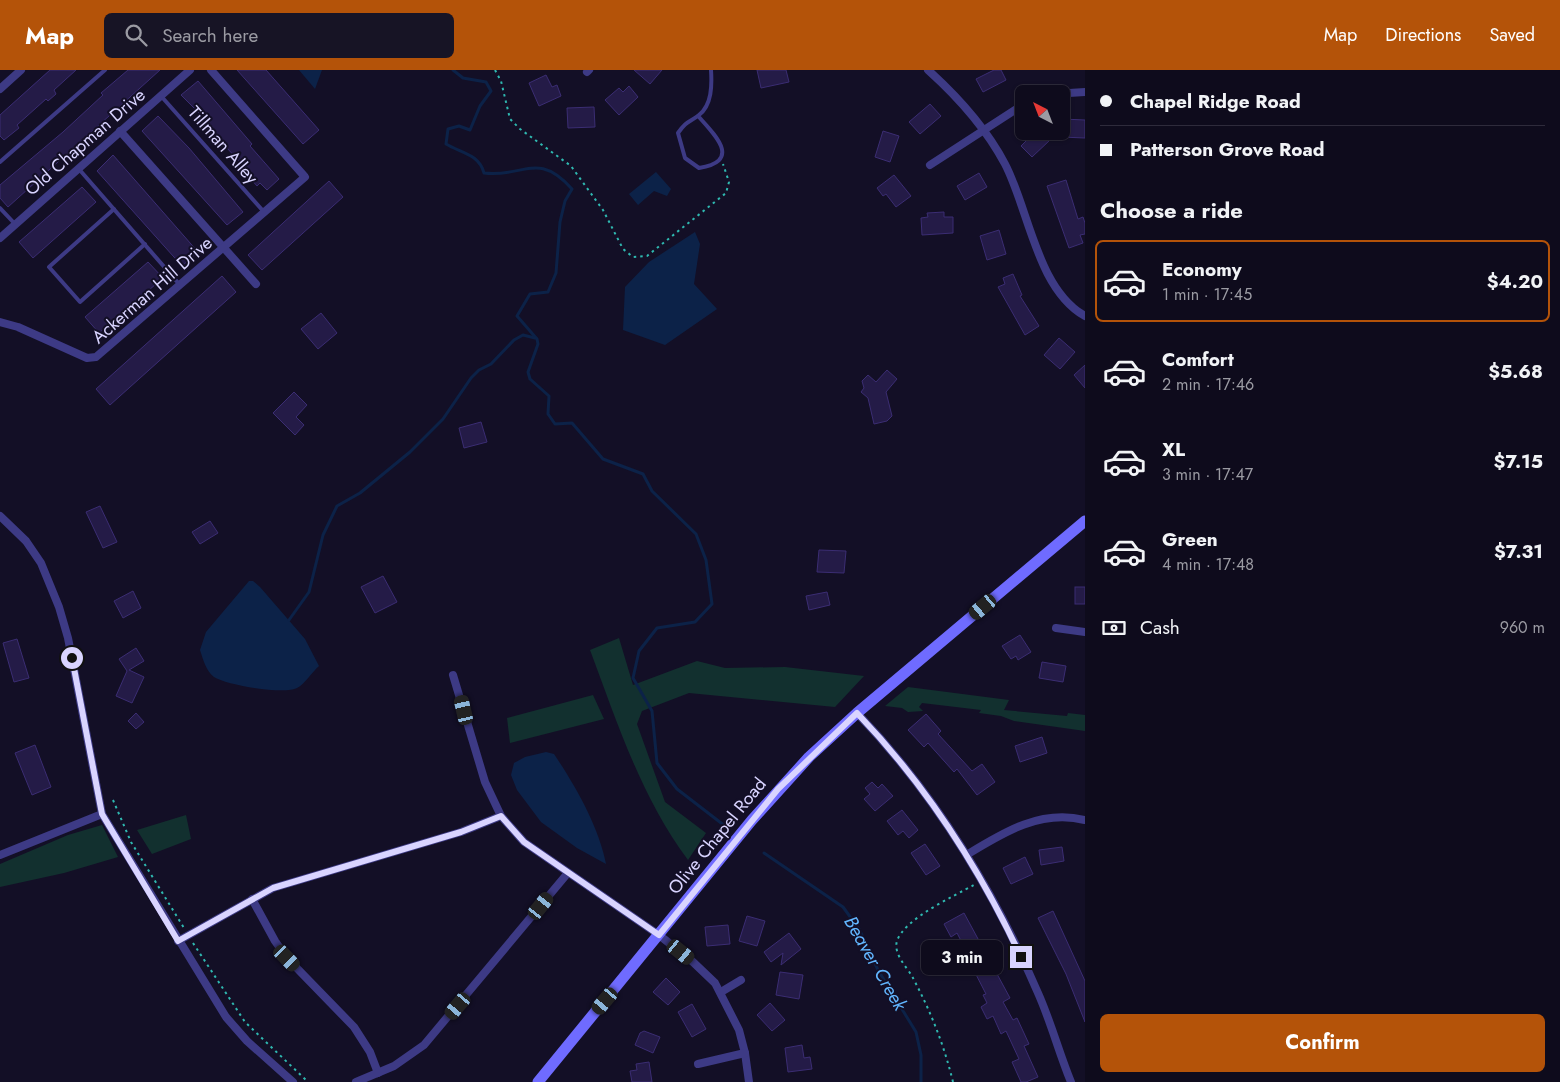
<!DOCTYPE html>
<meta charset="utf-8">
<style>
body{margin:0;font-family:Jost,sans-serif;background:#171425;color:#f1f3f6;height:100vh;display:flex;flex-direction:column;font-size:19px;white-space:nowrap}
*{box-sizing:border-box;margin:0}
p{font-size:16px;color:#9b9ba3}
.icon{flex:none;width:28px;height:28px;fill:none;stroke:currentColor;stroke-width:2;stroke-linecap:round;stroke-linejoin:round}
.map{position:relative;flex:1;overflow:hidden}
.drawer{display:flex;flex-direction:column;background:#0e0b1c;width:475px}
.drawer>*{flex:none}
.guide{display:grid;align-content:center;height:110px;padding:0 15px;background:#0e0b1c}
.needle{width:32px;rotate:318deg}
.tools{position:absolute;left:1015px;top:15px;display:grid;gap:10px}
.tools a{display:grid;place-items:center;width:55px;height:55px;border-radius:8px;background:#0e0b1c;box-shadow:0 1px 4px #0004,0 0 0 1px #2e2b3b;font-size:25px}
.end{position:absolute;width:22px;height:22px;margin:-11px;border:6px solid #d9d4ff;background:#111;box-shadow:0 0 0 2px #111}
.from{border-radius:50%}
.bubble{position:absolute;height:35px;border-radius:8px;background:#0e0b1c;box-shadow:0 1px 4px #0004,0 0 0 1px #2e2b3b;font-size:16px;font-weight:700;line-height:35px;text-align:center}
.car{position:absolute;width:15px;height:30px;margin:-15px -8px;border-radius:6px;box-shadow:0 0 4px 1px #0007;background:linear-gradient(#222 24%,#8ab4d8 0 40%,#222 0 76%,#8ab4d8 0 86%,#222 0)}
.guide b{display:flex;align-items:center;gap:18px;height:48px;font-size:19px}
.guide b+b{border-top:1px solid #2e2b3b}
.guide i{width:12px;height:12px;background:#f1f3f6}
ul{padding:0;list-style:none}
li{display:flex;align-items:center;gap:15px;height:82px;margin:0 10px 8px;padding:0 5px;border:2px solid transparent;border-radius:8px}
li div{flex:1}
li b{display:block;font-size:19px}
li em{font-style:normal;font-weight:700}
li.active{border-color:#b45309}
li>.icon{width:45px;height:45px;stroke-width:1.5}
h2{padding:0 15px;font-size:22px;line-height:60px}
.pay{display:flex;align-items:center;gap:12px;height:55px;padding:0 15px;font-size:19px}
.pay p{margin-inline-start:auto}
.primary-button{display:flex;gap:10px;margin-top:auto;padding:10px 15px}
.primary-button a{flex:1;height:58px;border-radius:8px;background:#b45309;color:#fff;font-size:20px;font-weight:700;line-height:58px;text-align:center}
header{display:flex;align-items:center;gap:30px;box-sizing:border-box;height:70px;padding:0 25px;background:#b45309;color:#fff}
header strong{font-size:24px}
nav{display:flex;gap:28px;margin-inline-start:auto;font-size:18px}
.search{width:350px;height:45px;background:#171425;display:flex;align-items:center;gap:12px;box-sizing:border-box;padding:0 18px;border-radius:8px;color:#9b9ba3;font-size:19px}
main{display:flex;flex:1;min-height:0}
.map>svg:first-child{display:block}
.green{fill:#12302f}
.water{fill:#0c2248}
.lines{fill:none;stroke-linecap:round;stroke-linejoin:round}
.stream{stroke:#0c2248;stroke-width:3}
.building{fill:#241b47;stroke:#3b2d73}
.path{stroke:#2fb8b0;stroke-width:2;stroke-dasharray:2.5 4;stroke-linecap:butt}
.service{stroke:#3d3a85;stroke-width:4}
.minor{stroke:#3d3a85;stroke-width:8}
.secondary{stroke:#6f6bff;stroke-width:11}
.route{stroke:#d9d4ff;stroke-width:6}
.labels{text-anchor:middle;stroke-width:4;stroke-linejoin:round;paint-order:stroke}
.street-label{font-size:18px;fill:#d9d4ff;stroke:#130f26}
.water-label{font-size:19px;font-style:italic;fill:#62b6ff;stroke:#130f26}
</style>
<header>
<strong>Map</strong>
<div class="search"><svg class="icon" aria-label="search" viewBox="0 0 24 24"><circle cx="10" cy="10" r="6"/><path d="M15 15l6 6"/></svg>Search here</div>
<nav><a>Map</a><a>Directions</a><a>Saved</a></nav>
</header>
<main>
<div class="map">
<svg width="1085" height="1012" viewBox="0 0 1085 1012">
<rect width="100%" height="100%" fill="#130f26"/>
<!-- green -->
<g class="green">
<path d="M 619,568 L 633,615 L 697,591 L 725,598 L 785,597 L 864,606 L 835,637 L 689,623 L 642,641 L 637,654 L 665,732 L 706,763 L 688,790 C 641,727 617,652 590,580 Z"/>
<path d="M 908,617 L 1009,630 L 1004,640 L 1067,646 L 1068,643 L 1085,645 L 1085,661 L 1014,651 L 1001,646 L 979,643 L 981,640 L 922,633 L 919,637 L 923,641 L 908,642 L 902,638 L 885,636 Z"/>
<path d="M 593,625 L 604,649 L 510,673 L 507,648 Z"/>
<path d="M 186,745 L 191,769 L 152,784 L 137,760 Z"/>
<path d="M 102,755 L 118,787 L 64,803 L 0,817 L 0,794 L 68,765 Z"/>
</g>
<!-- water -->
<g class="water">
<path d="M 299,0 L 322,0 L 315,19 Z"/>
<path d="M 656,102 L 671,119 L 667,126 L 654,121 L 638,135 L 629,124 Z"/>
<path d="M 695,162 L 700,174 L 694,214 L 717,239 L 665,275 L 623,260 L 625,217 L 649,192 Z"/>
<path d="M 249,511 L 253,511 L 260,517 L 305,569 L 319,596 C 312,602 305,614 297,618 C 284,625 226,615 214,607 C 206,601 203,589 200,580 L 206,562 Z"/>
<path d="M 546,682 L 554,684 C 576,717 598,755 606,794 L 577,778 L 541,752 L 517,720 L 511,705 L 514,693 L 525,687 Z"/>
</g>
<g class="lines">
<!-- stream -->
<g class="stream">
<path d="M 453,0 L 463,8 L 486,12 L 491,21 L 480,36 L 470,60 L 459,56 L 448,59 L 446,74 C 461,83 479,84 484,103 C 524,108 537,80 572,119 L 565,131 L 560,152 L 556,203 L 548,222 L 530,224 L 517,246 L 537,269 L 538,274 L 528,302 L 530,309 L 549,326 L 548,344 L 555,354 L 572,353 L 603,389 L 643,404 L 652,421 L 696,464 L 706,490 L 712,534 L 695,552 L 657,558 L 639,581 L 633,608 L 652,641 L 657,693 L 677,719 L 725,756"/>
<path d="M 289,550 L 309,522 L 323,465 L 337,436 L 360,423 L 410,382 L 443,349 L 471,308 L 479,300 L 491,294 L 514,270 L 523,265 L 535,268"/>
<path d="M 764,783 L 843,837 L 859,859 L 878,900 L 916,962 L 921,985 L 921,1012"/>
</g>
</g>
<!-- building -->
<g class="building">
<path d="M 50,0 L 76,0 L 54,20 L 56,24 L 48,31 L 46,29 L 17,55 L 19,58 L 4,70 L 0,66 L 0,45 Z"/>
<path d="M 128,0 L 160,0 L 8,137 L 0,128 L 0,115 L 63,62 L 103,25 L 101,23 Z"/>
<path d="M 237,0 L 266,0 L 319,60 L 303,74 Z"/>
<path d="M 634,0 L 662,0 L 650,14 Z"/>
<path d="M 757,0 L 786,0 L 789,12 L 761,18 Z"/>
<path d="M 994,0 L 1001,0 L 1006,10 L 983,22 L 976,9 Z"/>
<path d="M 546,5 L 552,17 L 557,15 L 561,26 L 539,36 L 529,13 Z"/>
<path d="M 198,11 L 252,74 L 250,76 L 279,109 L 267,120 L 260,113 L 257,116 L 238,94 L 240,92 L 210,60 L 213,57 L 181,25 Z"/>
<path d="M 629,16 L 638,27 L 619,45 L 605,30 L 619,18 L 623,22 Z"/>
<path d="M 930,34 L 941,46 L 920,64 L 909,52 Z"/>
<path d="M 594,37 L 595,57 L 568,58 L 567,38 Z"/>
<path d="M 158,46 L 189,78 L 243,142 L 227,155 L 142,61 Z"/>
<path d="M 1062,49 L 1085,50 L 1085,68 L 1061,67 Z"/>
<path d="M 883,61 L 899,66 L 890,92 L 875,87 Z"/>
<path d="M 1036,61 L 1042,61 L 1050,70 L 1032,87 L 1021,76 Z"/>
<path d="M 113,85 L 198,182 L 182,196 L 97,101 Z"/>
<path d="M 979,103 L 987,117 L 965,130 L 957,116 Z"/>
<path d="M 894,105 L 911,126 L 896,137 L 886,124 L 883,126 L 877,118 Z"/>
<path d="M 1066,110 L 1078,149 L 1083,147 L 1085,153 L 1085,164 L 1080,165 L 1083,173 L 1069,178 L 1047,116 Z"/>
<path d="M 329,111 L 343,127 L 262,200 L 248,185 Z"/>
<path d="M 82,117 L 96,132 L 33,188 L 19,172 Z"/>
<path d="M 944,142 L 944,147 L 953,147 L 953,163 L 922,165 L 921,148 L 928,147 L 927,143 Z"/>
<path d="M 999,160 L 1006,184 L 987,190 L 980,166 Z"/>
<path d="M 148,192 L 163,208 L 99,263 L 85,247 Z"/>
<path d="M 1013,204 L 1022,225 L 1020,226 L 1039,256 L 1025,265 L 998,217 L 1005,214 L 1003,208 Z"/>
<path d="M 222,206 L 236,222 L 110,335 L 96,319 Z"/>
<path d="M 321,243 L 337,263 L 318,279 L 301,259 Z"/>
<path d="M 1059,268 L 1075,282 L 1060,299 L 1044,285 Z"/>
<path d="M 1085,295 L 1085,318 L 1074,305 Z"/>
<path d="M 887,300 L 897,309 L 886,322 L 892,346 L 887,351 L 874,354 L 868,328 L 861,322 L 864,318 L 862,311 L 868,305 L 876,312 Z"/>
<path d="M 294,322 L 307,335 L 296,347 L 304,355 L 295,365 L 273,343 Z"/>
<path d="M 481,352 L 487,372 L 464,378 L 459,358 Z"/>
<path d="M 100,436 L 117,472 L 103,478 L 86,442 Z"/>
<path d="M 210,451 L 218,463 L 200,474 L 192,462 Z"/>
<path d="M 819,480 L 846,481 L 844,503 L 817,502 Z"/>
<path d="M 383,506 L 397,532 L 375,543 L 361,517 Z"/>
<rect x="1075" y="517" width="10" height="17"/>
<path d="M 133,521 L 141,538 L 123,548 L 114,531 Z"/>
<path d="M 827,522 L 830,535 L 809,540 L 806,526 Z"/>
<path d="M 1020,565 L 1031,582 L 1018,590 L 1016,586 L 1011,589 L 1002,576 Z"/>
<path d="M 17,569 L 29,608 L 14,612 L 3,573 Z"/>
<path d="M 136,578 L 144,591 L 129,600 L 144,607 L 132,633 L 116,626 L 127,601 L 119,589 Z"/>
<path d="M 1042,592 L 1066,596 L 1063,612 L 1039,608 Z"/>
<path d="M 136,643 L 144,652 L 136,659 L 128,651 Z"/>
<path d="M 926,644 L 941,661 L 938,664 L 972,701 L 982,694 L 995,712 L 977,725 L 957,699 L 954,702 L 928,673 L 924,677 L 908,660 Z"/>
<path d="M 1042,667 L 1047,683 L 1020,692 L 1015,676 Z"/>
<path d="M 35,675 L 51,717 L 32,725 L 15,683 Z"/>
<path d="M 872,712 L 878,718 L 882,714 L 893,726 L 875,741 L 864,729 L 870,724 L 865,718 Z"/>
<path d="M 902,740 L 918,760 L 909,768 L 903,761 L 898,765 L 887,751 Z"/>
<path d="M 925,774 L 940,796 L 926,805 L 911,783 Z"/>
<path d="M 1062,777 L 1064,791 L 1041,795 L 1039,780 Z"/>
<path d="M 1025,787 L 1033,804 L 1011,814 L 1003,798 Z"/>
<path d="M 1053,841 L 1085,911 L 1085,952 L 1066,904 L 1038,848 Z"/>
<path d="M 964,843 L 1010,928 L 1003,932 L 1013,950 L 1017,948 L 1029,974 L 1024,976 L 1038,1007 L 1026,1012 L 1021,1012 L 1012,992 L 1019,989 L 1006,961 L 1001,964 L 993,946 L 987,949 L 981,937 L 987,933 L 983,925 L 986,924 L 967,887 L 969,886 L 957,863 L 951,867 L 944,854 Z"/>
<path d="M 747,846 L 765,851 L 757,876 L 739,871 Z"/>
<path d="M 728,855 L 730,874 L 707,876 L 705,857 Z"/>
<path d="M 789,863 L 801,879 L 781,895 L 783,883 L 771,892 L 764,882 Z"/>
<path d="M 780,902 L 803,905 L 799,929 L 776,925 Z"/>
<path d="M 666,908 L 680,922 L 668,935 L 653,922 Z"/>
<path d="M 770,933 L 785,950 L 772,961 L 757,945 Z"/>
<path d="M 692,934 L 706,959 L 692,967 L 678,942 Z"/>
<path d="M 644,961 L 660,967 L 653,983 L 635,975 L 640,963 Z"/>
<path d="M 802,975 L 804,988 L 810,987 L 812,999 L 788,1002 L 785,978 Z"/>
<path d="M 649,992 L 652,1012 L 632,1012 L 630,1001 L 637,1000 L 636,994 Z"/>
</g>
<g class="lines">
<!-- path -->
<g class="path">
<path d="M 495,0 L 501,11 L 510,49 L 520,59 L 571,96 L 603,140 L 623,179 L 633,187 L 647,186 L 726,123 L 729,112 L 723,94"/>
<path d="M 113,730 L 131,772 L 184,858"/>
<path d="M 193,873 L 245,952 L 308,1012"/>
<path d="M 953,1012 C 944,975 931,942 913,908 C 907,897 893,884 897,871 C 904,849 954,826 974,815"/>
</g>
<!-- service -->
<g class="service">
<path d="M 161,26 L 264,142"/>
<path d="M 698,46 C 714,64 743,91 699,98 L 685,88 L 678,63 C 687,50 689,53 699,45 C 712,35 712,15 711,0"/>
<path d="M 0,92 L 105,0"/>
<path d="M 78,98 L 180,215"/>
<path d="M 0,138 L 15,154"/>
<path d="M 114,139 L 49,197 L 80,232 L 145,174"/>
</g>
<!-- minor -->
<g class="minor">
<path d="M 928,0 C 958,27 986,58 1005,94 C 1029,140 1037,219 1085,246"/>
<path d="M 587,2 L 589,0"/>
<path d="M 0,19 L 21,0"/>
<path d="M 1053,24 L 1085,22"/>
<path d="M 120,61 L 256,214"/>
<path d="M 930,95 L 1024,34"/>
<path d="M 0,168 L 190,0"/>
<path d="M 0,252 L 18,257 L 87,288 L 96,287 L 305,107 L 211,0"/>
<path d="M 0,446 L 26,471 L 41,493 L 59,537 L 68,568 L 102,744 L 226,947 L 247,971 L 293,1012"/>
<path d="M 1056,558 L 1085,562"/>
<path d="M 453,605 L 485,712 L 501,746 L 524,772 L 659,865 L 693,892 L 715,913 L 739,960 L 745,983 L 749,1012"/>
<path d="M 857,643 C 935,724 993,819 1038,923 C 1051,952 1059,983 1071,1012"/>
<path d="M 968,784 C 1004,762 1041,739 1085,750"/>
<path d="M 0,785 L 102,744"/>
<path d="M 252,829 L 275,871 L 287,888 L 354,957 L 370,982 L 378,1003"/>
<path d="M 178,871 L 273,818 L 461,762 L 501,746"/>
<path d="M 721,922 L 741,910"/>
<path d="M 698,994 L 745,983"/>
<path d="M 356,1012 L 394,996 L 424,975 L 567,804"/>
</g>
<!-- secondary -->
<path class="secondary" d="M 538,1012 L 752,750 L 809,687 L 857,643 L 1085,451"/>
</g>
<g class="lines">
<!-- route -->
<path class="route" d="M 72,588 L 102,744 L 178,871 L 273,818 L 461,762 L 501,746 L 524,772 L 659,865 L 778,719 L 857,643 C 926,715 979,797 1021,887"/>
</g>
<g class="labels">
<!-- street labels -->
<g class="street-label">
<text transform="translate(85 72) rotate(-41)" y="6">Old Chapman Drive</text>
<text transform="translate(223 75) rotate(49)" y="6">Tillman Alley</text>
<text transform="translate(152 220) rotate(-41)" y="6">Ackerman Hill Drive</text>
<text transform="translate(717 766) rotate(-51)" y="6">Olive Chapel Road</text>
</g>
<!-- water labels -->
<g class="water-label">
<text transform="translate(876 893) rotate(60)" y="7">Beaver Creek</text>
</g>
</g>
</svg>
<div class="tools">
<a><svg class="needle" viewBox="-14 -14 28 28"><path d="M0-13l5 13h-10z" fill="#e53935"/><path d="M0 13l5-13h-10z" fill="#9b9ba3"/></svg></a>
</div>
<i class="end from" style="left:72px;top:588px"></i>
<i class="end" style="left:1021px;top:887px"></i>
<div class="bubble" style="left:921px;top:870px;width:82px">3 min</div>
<i class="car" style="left:983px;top:537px;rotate:230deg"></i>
<i class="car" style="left:464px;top:640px;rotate:347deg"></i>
<i class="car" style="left:541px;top:836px;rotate:39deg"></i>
<i class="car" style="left:681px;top:882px;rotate:129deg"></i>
<i class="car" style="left:287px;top:888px;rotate:136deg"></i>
<i class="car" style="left:605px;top:931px;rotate:220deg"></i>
<i class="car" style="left:458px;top:936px;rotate:220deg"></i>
</div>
<section class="drawer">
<div class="guide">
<b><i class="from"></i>Chapel Ridge Road</b>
<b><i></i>Patterson Grove Road</b>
</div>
<h2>Choose a ride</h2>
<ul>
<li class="active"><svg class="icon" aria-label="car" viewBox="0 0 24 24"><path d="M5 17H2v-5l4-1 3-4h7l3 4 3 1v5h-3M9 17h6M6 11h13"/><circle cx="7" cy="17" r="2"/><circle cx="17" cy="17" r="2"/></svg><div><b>Economy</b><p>1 min · 17:45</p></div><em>$4.20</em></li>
<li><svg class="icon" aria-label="car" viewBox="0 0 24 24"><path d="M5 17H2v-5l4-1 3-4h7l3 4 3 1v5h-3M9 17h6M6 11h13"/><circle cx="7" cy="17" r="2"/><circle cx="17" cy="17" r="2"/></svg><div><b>Comfort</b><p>2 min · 17:46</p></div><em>$5.68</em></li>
<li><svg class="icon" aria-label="car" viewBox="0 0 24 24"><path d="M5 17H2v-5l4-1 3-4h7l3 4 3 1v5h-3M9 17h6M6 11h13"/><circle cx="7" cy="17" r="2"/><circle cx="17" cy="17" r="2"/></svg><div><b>XL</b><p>3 min · 17:47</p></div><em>$7.15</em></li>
<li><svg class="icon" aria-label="car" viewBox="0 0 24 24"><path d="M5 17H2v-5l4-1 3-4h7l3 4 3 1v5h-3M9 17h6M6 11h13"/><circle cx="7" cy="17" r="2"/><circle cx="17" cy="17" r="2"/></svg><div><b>Green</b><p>4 min · 17:48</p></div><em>$7.31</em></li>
</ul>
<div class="pay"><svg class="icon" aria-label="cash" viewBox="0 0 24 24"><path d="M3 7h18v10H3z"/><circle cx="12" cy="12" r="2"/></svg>Cash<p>960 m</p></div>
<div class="primary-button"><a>Confirm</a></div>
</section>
</main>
